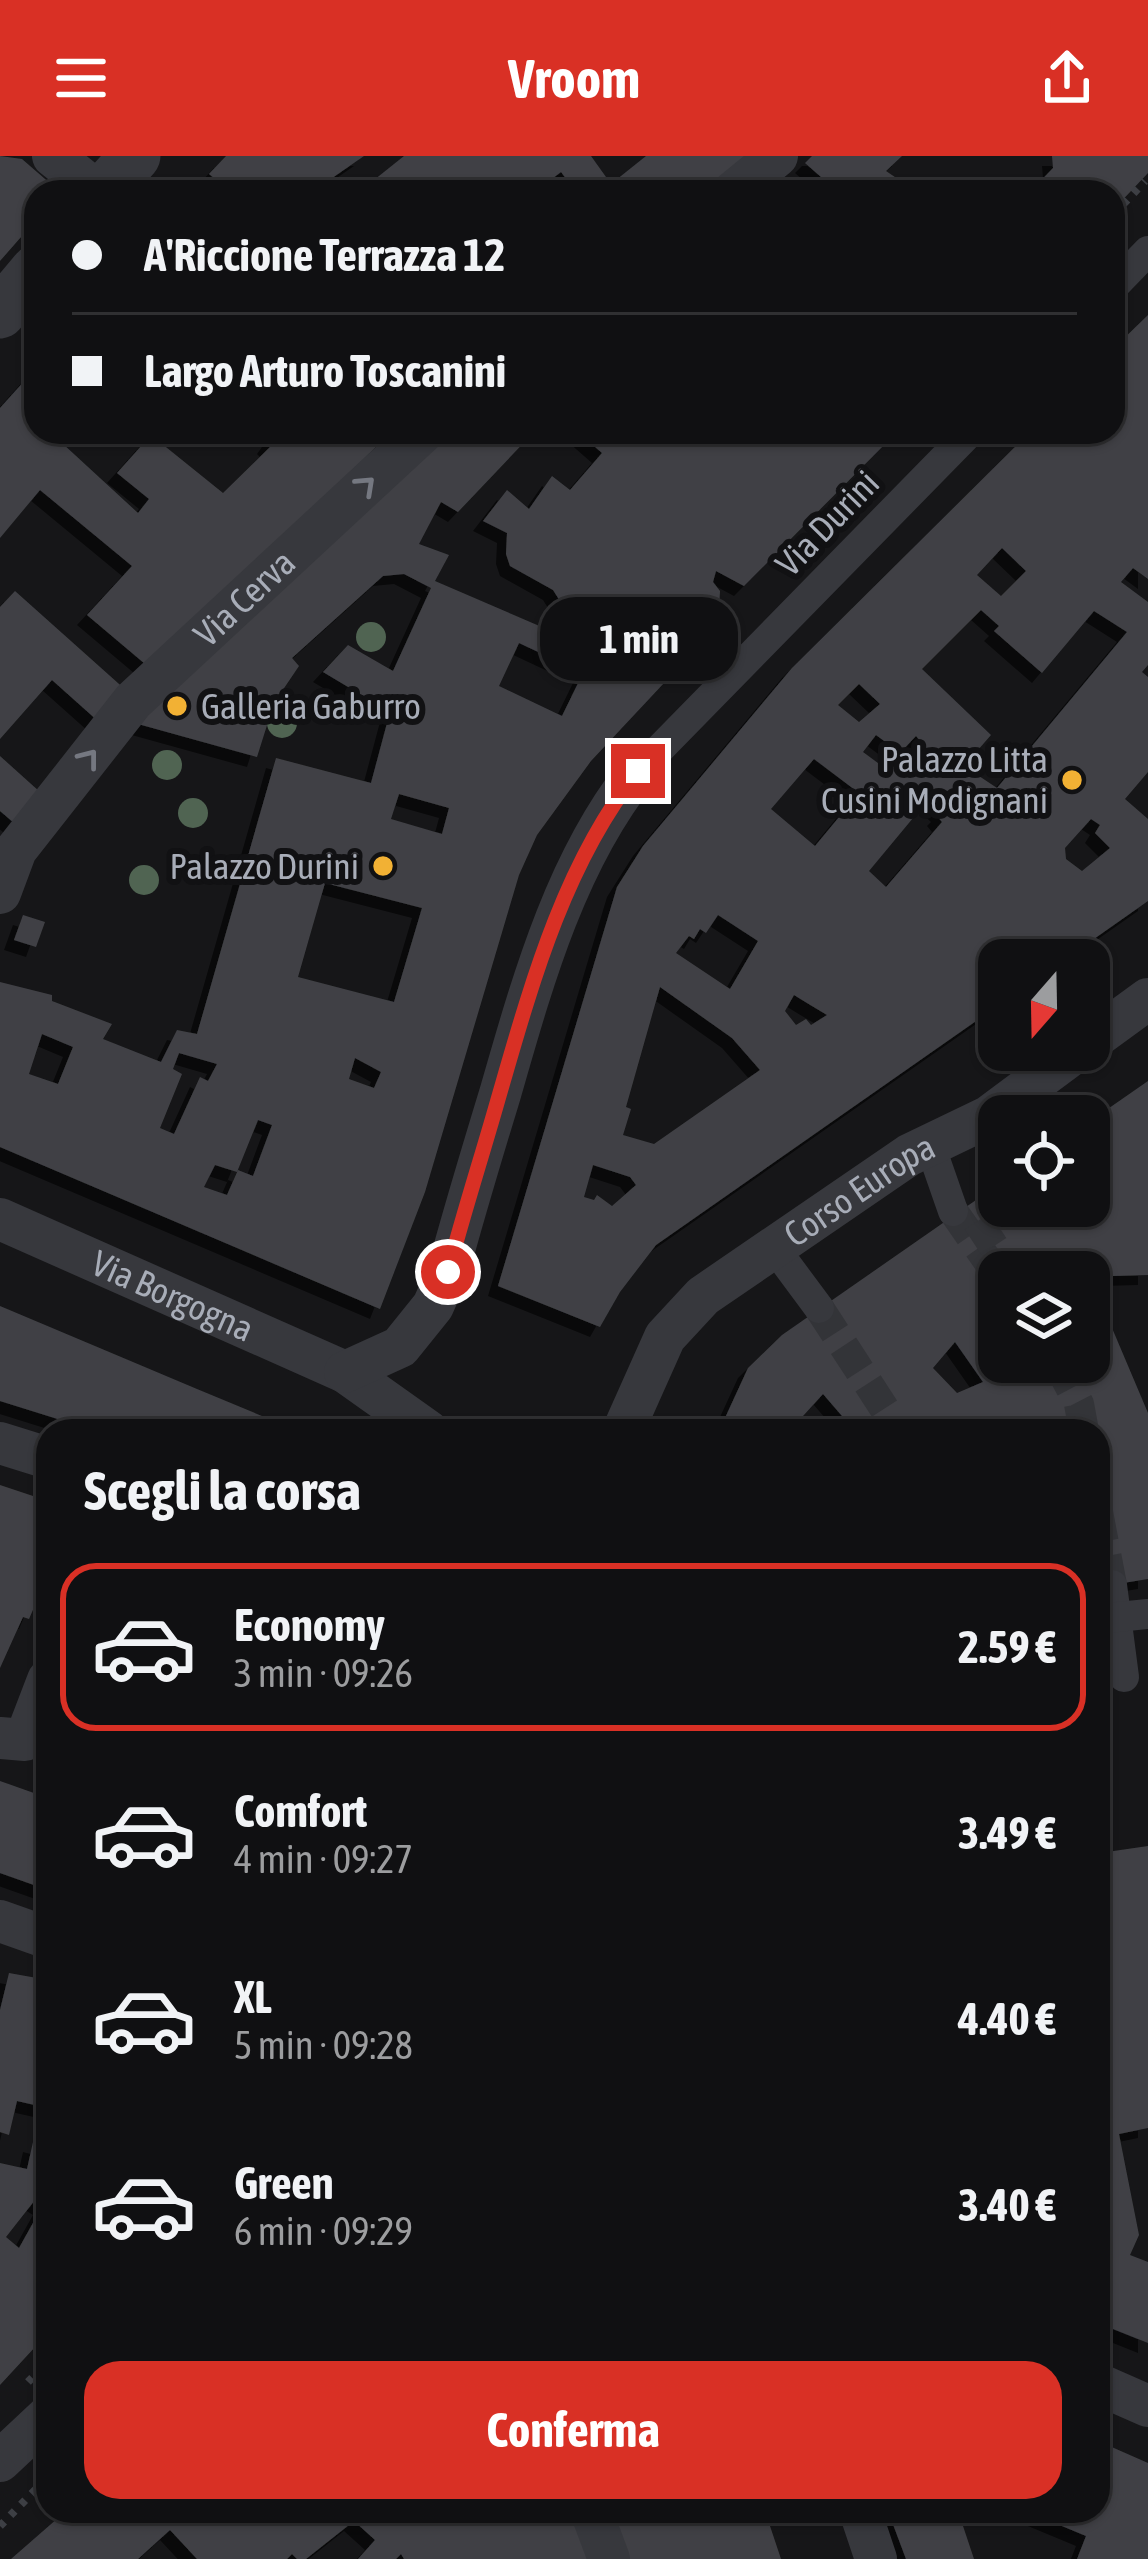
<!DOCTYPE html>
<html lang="it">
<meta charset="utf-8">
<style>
body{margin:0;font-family:"Asap Condensed",sans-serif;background:#19191b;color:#f1f3f6;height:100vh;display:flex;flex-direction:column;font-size:45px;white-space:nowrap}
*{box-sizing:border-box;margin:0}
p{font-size:39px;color:#9c9d9f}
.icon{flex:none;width:66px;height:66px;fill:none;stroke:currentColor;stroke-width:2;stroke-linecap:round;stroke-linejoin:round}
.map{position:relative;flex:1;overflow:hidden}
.drawer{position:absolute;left:36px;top:1263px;width:1074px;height:1104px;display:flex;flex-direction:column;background:#101012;border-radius:36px;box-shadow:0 3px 9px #0004,0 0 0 3px #303032}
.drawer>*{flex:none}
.hud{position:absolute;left:24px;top:24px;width:1101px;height:264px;border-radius:36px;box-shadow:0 3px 9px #0004,0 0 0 3px #303032;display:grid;align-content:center;height:264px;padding:0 48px;background:#101012}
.needle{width:78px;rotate:200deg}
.buttons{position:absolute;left:978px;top:783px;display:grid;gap:24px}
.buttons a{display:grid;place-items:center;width:132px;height:132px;border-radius:24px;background:#101012;box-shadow:0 3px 9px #0004,0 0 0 3px #303032;font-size:60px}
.end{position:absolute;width:54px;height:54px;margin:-27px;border:15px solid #d93025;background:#fff;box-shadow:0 0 0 6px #fff}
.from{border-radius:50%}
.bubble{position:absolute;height:84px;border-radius:36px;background:#101012;box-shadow:0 3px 9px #0004,0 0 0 3px #303032;font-size:39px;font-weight:700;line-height:84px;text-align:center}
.hud b{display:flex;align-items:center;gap:42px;height:114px;font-size:45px}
.hud b+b{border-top:3px solid #303032}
.hud i{width:30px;height:30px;background:#f1f3f6}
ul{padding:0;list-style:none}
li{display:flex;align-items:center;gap:36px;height:168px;margin:0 24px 18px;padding:0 24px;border:6px solid transparent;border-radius:36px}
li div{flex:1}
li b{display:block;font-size:45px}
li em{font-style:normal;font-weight:700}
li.active{border-color:#d93025}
li>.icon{width:108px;height:108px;stroke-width:1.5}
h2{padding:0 48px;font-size:54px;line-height:144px}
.cta{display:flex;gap:24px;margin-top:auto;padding:24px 48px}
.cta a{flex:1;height:138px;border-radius:36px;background:#d93025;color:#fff;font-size:48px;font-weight:700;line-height:138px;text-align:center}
header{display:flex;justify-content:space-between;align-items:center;height:156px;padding:0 48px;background:#d93025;color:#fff;font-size:54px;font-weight:700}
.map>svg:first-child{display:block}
.building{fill:#404145;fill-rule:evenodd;filter:url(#shadow)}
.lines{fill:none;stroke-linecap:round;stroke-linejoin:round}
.pedestrian-tunnel{stroke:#333438;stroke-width:30;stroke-dasharray:30 15;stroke-linecap:butt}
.path{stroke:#3d3f44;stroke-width:8;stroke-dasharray:6 9;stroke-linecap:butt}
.pedestrian{stroke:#37383d;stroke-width:30}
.minor{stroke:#37383d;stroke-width:42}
.tertiary{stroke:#37383d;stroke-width:51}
.tree{fill:#506452}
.oneway{stroke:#757881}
.route{stroke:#d93025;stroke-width:15}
.poi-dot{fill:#f2b134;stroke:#111113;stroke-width:4.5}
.labels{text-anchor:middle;stroke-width:12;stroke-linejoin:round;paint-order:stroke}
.street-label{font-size:36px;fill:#a8adb8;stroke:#111113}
.poi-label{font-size:36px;fill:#a8adb8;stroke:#111113;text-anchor:end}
</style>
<header><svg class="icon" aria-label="menu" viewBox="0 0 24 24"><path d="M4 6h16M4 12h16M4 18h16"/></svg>Vroom<svg class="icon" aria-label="share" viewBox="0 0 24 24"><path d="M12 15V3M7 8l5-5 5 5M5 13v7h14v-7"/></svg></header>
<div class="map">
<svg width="1148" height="2403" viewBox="0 0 1148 2403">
<defs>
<filter id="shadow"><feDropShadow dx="-10" dy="10" stdDeviation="0" flood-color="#0009"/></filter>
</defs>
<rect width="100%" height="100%" fill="#161618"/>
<!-- building -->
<g class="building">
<path d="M 0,0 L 22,3 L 60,36 L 36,36 L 36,64 L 0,105 Z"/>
<path d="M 226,0 L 364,0 L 312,36 L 231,36 L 209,18 Z"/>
<path d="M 404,0 L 591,0 L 611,28 L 646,0 L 750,0 L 708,36 L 576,36 L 561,16 L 540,32 L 544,36 L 498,36 L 493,29 L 484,36 L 359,36 Z"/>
<path d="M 812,0 L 902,0 L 886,15 L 917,36 L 805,36 L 821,21 L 805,7 Z"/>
<path d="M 1052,0 L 1148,0 L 1148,17 L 1113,54 L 1113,36 L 1030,36 L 1053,12 Z"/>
<path d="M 1148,159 L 1148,423 L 1133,412 L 1121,426 L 1148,446 L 1148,509 L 1142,516 L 1148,521 L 1148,616 L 1125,643 L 1148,663 L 1148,745 L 1064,804 L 999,804 L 999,849 L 656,1089 L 620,1136 L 600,1171 L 498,1130 L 617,731 L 643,690 L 792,512 L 1030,276 L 1113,276 L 1113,193 ZM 1002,392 L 1026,415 L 1001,440 L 977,419 ZM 981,454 L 999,470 L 994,475 L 1042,517 L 1094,455 L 1127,476 L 997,632 L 964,610 L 991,579 L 922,513 ZM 859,528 L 880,548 L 859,566 L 838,549 ZM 876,579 L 895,593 L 882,610 L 863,596 ZM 916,580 L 934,601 L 922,614 L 900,597 ZM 814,603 L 859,637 L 815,690 L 771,653 ZM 928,644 L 941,656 L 937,660 L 942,666 L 886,731 L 869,715 ZM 1091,663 L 1100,669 L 1095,677 L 1110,692 L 1082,715 L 1066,703 L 1065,692 ZM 718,759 L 758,785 L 730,833 L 676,797 L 689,780 L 694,783 L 700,773 L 706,777 ZM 660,831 L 732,882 L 760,914 L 654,988 L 623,979 L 631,953 L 626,951 ZM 794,839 L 807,847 L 827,859 L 811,869 L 806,863 L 796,869 L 785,855 ZM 593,1009 L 630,1021 L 636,1029 L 612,1050 L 597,1039 L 594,1044 L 584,1041 Z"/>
<path d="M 36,212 L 36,276 L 74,276 L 62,287 L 138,357 L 149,343 L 117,317 L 151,279 L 223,337 L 270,291 L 267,288 L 272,281 L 266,276 L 391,276 L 151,513 L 87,459 L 132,410 L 40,334 L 0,382 L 0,252 Z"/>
<path d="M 436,276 L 534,276 L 458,356 L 441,346 L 419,388 L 449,399 L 435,425 L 600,496 L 609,488 L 570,461 L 553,434 L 510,410 L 506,398 L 507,377 L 483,365 L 507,334 L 529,353 L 552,320 L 570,334 L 602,297 L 578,276 L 897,276 L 744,430 L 716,415 L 713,426 L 720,435 L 719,453 L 709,479 L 591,605 L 537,679 L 519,719 L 425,1036 L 380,1153 L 0,991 L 0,826 L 52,839 L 52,845 L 112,868 L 103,883 L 161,906 L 177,874 L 197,878 L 276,602 L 371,627 L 390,556 L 323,516 L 348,489 L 393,515 L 431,432 L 404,418 L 383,420 L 292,502 L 299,510 L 274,547 L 257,601 L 138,568 ZM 519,487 L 583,517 L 562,560 L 499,530 ZM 399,638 L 449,652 L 442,678 L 391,663 ZM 325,727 L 422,752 L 394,846 L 298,821 ZM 42,878 L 73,891 L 58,928 L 29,918 ZM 179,897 L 217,908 L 208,925 L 200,921 L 174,978 L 160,972 L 182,918 L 173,913 ZM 355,902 L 381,916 L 374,932 L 349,923 ZM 258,964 L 272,969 L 253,1020 L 238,1014 L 227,1039 L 204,1031 L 215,1009 L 237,1016 Z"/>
<path d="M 15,435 L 128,536 L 99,566 L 52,524 L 0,583 L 0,451 Z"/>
<path d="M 0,600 L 40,636 L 14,667 L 0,655 Z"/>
<path d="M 23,759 L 45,766 L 36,791 L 14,784 Z"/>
<path d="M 1148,925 L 1148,1119 L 1113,1120 L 1089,1133 L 1089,1116 L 999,1116 L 999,1206 L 1089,1206 L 1089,1142 L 1108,1141 L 1112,1172 L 1148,1257 L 1148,1423 L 1098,1431 L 1098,1275 L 855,1275 L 823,1238 L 803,1260 L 810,1266 L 806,1275 L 719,1275 L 748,1212 L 782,1179 L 999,1028 L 999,1050 L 1089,1050 L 1089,966 ZM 955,1186 L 983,1226 L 957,1237 L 933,1212 Z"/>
<path d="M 0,1150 L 197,1233 L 298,1275 L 96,1275 L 0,1245 Z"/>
<path d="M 0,1329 L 48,1345 L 48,1419 L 29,1463 L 23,1461 L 0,1512 Z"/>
<path d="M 0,1625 L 48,1642 L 48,1734 L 0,1717 Z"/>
<path d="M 1148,1690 L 1148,1972 L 1119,1978 L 1139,2079 L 1130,2099 L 1148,2106 L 1148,2187 L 1098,2167 L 1098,1704 L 1100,1697 Z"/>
<path d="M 9,1817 L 48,1824 L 48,1952 L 17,1945 L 9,1979 L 0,1976 L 0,1854 Z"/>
<path d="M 33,1986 L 48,1990 L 48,2177 L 0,2229 L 0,2007 L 27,2013 ZM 35,2044 L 43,2049 L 19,2092 L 6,2081 Z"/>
<path d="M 1098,2285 L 1148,2307 L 1148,2403 L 1077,2403 L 1086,2380 L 1033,2358 L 1034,2355 L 1098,2355 Z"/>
<path d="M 66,2355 L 577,2355 L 595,2403 L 404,2403 L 401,2398 L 396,2403 L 358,2403 L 375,2384 L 354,2365 L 306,2403 L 297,2403 L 292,2398 L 287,2403 L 197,2403 L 170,2374 L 138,2403 L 11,2403 Z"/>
<path d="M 609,2355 L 765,2355 L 781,2403 L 625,2403 Z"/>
<path d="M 888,2355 L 958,2355 L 974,2403 L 906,2403 Z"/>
</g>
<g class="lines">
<!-- pedestrian-tunnel -->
<g class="pedestrian-tunnel">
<path d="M 953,1055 L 999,1121"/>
<path d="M 973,1086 L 1028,1050"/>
<path d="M 819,1152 L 886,1255 L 895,1275"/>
<path d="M 1057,1206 L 1079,1248 L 1084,1275"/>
<path d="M 1098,1356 L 1112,1429"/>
</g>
<!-- path -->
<g class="path">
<path d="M 1113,59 L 1145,25"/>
<path d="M 28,2226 L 48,2205"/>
<path d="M 0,2370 L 48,2321"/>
</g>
<!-- pedestrian -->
<g class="pedestrian">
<path d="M 1113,131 L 1148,95"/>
<path d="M 638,615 L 970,276"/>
<path d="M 930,989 L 953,1055"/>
<path d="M 773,1090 L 819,1152"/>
<path d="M 1112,1429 L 1124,1521"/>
<path d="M 1098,1463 L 1148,1458"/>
</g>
<!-- minor -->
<g class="minor">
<path d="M 53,0 L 98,36"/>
<path d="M 733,36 L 777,0"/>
<path id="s1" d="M 0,737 L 16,694 L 133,545 L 423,276"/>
<path d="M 1089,886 L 1148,843"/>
<path id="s2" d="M 0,1063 L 345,1216 L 428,1275"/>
<path d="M 345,1216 L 400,1191 L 433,1150 L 448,1116 C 464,1056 482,997 500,938 C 532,827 565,706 638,615"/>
<path id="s3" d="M 623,1275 L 665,1181 L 703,1140 L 909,999 L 988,961 L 1078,894"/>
<path d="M 0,1287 L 48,1302"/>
<path d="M 0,1582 L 25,1584 L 48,1524"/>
<path d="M 0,1765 L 48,1782"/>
<path d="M 1098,2228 L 1148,2250"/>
<path d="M 0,2305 L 48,2260"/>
<path d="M 591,2355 L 609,2403"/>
<path d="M 860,2355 L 876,2403"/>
</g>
<!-- tertiary -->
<g class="tertiary">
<path d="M 103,36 L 135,0"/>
<path d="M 0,157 L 36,114"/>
</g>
</g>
<!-- trees -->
<g class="tree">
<circle cx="371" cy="481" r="15"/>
<circle cx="282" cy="567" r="15"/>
<circle cx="167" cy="609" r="15"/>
<circle cx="193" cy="657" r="15"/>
<circle cx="144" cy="724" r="15"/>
</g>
<!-- one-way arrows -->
<defs><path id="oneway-chevron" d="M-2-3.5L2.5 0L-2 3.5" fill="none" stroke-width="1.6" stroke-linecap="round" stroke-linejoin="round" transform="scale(3)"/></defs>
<g class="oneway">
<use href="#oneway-chevron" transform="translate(366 329) rotate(-43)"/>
<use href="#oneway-chevron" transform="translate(89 602) rotate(-52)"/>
</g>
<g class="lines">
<!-- route -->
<path class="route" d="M 448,1116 C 463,1059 481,1003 497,947 C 530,833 563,709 638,615"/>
</g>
<!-- markers -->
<g class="poi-dot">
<circle cx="177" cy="550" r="12"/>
<circle cx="1072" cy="624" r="12"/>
<circle cx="383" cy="710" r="12"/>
</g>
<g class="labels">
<!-- street labels -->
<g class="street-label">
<text transform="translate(827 367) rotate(-46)" y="13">Via Durini</text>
<text dy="13" stroke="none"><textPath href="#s1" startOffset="387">Via Cerva</textPath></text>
<text dy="13" stroke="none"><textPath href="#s3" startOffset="348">Corso Europa</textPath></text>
<text dy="13" stroke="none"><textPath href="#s2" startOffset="189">Via Borgogna</textPath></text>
</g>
<!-- poi labels -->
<g class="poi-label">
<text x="201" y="563" text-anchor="start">Galleria Gaburro</text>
<text x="1048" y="616">Palazzo Litta<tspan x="1048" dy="41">Cusini Modignani</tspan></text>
<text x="359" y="723">Palazzo Durini</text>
</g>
</g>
</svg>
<div class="buttons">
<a><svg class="needle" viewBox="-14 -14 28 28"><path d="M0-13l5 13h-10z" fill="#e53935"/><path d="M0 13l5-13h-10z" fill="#9c9d9f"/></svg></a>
<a><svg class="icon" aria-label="locate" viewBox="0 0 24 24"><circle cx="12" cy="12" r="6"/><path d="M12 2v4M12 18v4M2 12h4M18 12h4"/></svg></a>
<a><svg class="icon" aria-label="layers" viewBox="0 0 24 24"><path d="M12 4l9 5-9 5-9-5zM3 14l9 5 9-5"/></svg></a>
</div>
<i class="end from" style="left:448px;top:1116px"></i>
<i class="end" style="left:638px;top:615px"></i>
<div class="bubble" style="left:540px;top:441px;width:198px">1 min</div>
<div class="hud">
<b><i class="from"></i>A'Riccione Terrazza 12</b>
<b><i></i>Largo Arturo Toscanini</b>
</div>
<section class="drawer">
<h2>Scegli la corsa</h2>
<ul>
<li class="active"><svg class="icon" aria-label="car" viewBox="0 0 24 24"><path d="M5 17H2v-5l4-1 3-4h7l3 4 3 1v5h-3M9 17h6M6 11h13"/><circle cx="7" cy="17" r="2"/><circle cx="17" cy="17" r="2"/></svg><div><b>Economy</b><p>3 min · 09:26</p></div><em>2.59 €</em></li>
<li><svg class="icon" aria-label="car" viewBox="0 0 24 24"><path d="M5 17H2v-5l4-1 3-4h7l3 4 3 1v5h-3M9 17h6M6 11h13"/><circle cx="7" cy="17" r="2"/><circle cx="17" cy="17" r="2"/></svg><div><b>Comfort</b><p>4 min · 09:27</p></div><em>3.49 €</em></li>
<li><svg class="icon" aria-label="car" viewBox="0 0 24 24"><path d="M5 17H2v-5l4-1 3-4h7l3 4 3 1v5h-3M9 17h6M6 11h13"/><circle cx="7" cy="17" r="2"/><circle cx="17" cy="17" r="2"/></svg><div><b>XL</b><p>5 min · 09:28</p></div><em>4.40 €</em></li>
<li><svg class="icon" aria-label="car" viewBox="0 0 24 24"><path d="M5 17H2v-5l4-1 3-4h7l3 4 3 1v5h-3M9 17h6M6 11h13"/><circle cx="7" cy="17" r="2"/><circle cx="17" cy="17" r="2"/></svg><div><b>Green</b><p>6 min · 09:29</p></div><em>3.40 €</em></li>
</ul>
<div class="cta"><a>Conferma</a></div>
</section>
</div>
